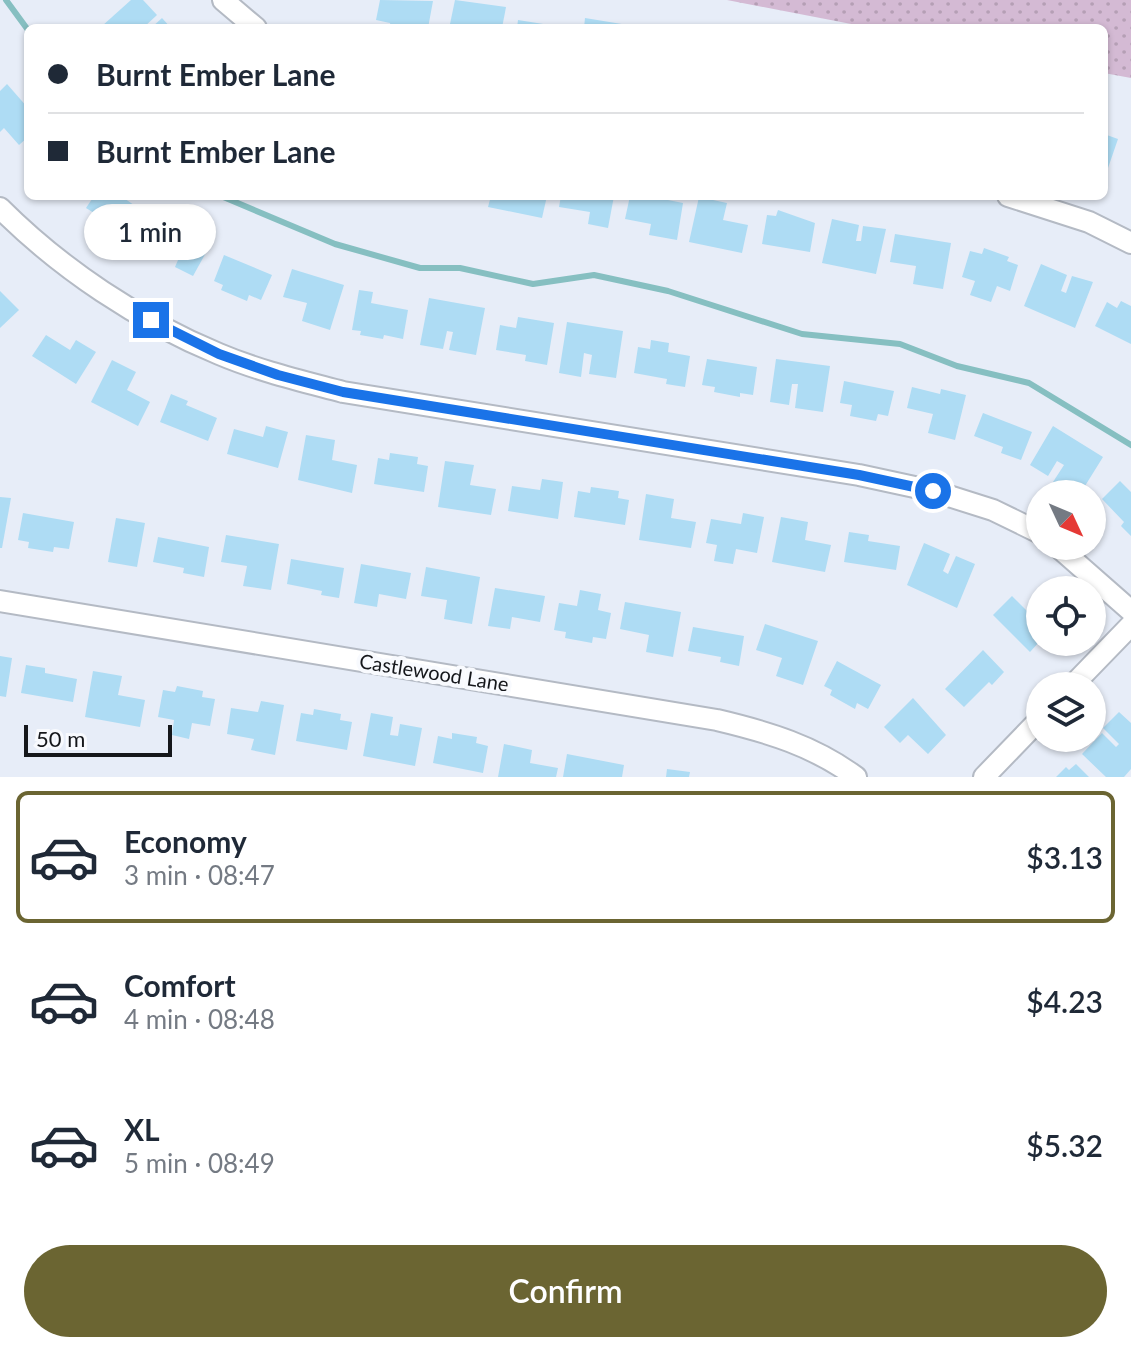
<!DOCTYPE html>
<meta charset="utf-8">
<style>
body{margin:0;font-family:Lato,sans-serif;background:#f6f6f7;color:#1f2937;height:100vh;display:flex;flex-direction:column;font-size:30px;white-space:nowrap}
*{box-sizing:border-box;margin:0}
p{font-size:26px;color:#747a83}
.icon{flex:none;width:44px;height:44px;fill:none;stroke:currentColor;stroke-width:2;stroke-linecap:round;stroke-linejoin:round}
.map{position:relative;height:777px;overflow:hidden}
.details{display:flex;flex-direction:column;background:#fff;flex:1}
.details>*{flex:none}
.guide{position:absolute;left:24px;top:24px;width:1084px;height:176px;border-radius:12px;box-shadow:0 2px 6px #0004;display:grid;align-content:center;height:176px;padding:0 24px;background:#fff}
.needle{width:52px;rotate:134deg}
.fabs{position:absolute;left:1026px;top:480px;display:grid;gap:16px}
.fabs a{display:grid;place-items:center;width:80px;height:80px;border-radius:50%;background:#fff;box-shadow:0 2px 6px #0004;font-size:40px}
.scale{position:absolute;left:24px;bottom:20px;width:148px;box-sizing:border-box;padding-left:8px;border:4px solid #15171b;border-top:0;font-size:22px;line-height:28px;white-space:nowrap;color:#15171b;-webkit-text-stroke:6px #f8fafe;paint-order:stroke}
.end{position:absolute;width:36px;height:36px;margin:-18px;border:10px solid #1a73e8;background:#fff;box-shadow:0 0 0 4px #fff}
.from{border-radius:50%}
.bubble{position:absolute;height:56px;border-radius:28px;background:#fff;box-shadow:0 2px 6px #0004;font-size:26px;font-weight:600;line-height:56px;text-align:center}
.guide b{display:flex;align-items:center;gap:28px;height:76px;font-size:30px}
.guide b+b{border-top:2px solid #e0e1e3}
.guide i{width:20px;height:20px;background:#1f2937}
ul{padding:14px 0 0;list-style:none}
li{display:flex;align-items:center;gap:24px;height:132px;margin:0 16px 12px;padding:0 8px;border:4px solid transparent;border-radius:12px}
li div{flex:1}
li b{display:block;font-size:30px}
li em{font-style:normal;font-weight:600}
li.on{border-color:#6b6532}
li>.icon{width:72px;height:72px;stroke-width:1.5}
.primary-button{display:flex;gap:16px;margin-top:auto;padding:16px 24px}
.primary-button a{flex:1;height:92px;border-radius:48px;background:#6b6532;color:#fff;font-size:32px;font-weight:600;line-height:92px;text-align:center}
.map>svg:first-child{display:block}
.park{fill:url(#park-dots)}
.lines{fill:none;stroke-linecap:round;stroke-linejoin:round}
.stream{stroke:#86bfc1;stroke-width:6}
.building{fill:#aedcf4}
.street-casing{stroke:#b4bac4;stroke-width:24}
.street{stroke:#fff;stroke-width:20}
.route{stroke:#1a73e8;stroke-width:10}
.labels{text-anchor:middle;stroke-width:8;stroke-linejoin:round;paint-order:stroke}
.street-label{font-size:20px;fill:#15171b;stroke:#f8fafe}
</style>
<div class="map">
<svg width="1131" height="777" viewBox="0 0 1131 777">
<defs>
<pattern id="park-dots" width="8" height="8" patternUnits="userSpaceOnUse" patternTransform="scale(2)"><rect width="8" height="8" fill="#d4bad4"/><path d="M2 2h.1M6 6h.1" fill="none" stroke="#b59fb5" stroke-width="1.8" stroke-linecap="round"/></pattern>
</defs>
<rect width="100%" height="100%" fill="#e7edf8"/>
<!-- park -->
<path class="park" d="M 727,0 L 1131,0 L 1131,78 L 1104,73 L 1104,28 L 872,28 Z"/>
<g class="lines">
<!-- stream -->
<g class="stream">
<path d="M 6,0 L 28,30"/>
<path d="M 221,196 L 335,244 L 420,268 L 460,268 L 533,284 L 594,275 L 668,291 L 802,334 L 900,344 L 957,366 L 1029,383 L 1131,445"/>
</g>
</g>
<!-- building -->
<g class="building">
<path d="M 131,0 L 143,0 L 157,15 L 143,28 L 104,28 L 102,26 Z"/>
<path d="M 380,0 L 433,1 L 428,28 L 391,28 L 390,23 L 376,20 Z"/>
<path d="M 455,0 L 506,7 L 502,28 L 474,28 L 450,24 Z"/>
<path d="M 162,18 L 171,28 L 151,28 Z"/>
<path d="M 585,18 L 634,26 L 634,28 L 584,28 Z"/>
<path d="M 518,20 L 556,26 L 556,28 L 517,28 Z"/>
<path d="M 7,84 L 28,108 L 28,137 L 19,145 L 4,128 L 0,132 L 0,91 Z"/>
<path d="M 1104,134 L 1118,139 L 1108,168 L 1104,166 Z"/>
<path d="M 94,196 L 121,196 L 141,210 L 125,232 L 115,225 L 111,230 L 92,217 L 94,213 L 86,208 Z"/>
<path d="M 491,196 L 547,196 L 542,218 L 488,207 Z"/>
<path d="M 561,196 L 614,196 L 608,228 L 588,224 L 590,212 L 559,207 Z"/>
<path d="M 630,196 L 648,196 L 683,203 L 677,240 L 649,235 L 651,224 L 625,219 Z"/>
<path d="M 699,197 L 727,203 L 723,220 L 748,225 L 742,253 L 689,242 Z"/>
<path d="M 778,210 L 815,223 L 810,252 L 762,244 L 767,215 L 776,216 Z"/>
<path d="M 832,219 L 859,225 L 856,241 L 861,241 L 863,226 L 886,229 L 876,274 L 822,263 Z"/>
<path d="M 161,223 L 208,249 L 193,276 L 175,267 L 178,260 L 149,245 Z"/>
<path d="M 895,234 L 951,243 L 943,289 L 913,284 L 916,266 L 890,262 Z"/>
<path d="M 984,248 L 1009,257 L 1007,261 L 1018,265 L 1010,291 L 997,286 L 991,302 L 970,295 L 975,281 L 962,277 L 970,251 L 982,254 Z"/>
<path d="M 224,255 L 272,275 L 261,300 L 249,295 L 247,301 L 221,290 L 223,285 L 214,281 Z"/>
<path d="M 1041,264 L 1067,275 L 1061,291 L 1066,293 L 1072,276 L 1093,282 L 1075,328 L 1024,306 Z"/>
<path d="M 292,269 L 344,285 L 330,330 L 302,321 L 307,303 L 283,297 Z"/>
<path d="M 359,290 L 373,292 L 371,303 L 408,310 L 403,339 L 384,335 L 383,339 L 360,335 L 361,331 L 352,330 Z"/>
<path d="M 0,291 L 19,310 L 0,328 Z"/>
<path d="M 429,298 L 485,308 L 476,355 L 449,350 L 453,332 L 447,331 L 443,349 L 420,345 Z"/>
<path d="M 1121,301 L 1131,306 L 1131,344 L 1095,326 L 1107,302 L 1117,308 Z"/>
<path d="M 518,317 L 554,323 L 547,365 L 525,361 L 526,355 L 496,350 L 500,325 L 516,328 Z"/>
<path d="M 567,322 L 623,331 L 616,378 L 589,374 L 592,355 L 584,353 L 581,377 L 559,373 Z"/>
<path d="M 46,335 L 70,350 L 76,340 L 96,352 L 76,384 L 32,356 Z"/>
<path d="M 651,340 L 669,343 L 668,352 L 690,356 L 685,387 L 666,384 L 667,379 L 634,373 L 638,347 L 650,349 Z"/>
<path d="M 707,359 L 757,367 L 753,395 L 740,393 L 740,397 L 714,392 L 715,387 L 702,385 Z"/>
<path d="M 776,359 L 830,366 L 823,412 L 795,408 L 798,384 L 792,384 L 789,405 L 770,402 Z"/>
<path d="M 112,360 L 136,372 L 127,390 L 150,402 L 138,426 L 91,402 Z"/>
<path d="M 844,381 L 894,391 L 888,416 L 878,414 L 876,421 L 850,416 L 852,405 L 840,403 Z"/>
<path d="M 912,387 L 940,394 L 941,389 L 966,395 L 955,440 L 928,433 L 933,414 L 907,408 Z"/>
<path d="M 171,394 L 188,401 L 186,405 L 217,418 L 208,441 L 160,422 Z"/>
<path d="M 983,413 L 1032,432 L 1021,460 L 1001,453 L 1003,447 L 974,436 Z"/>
<path d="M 266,426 L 288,432 L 278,468 L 227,454 L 234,429 L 263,437 Z"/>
<path d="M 1053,426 L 1103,457 L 1080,494 L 1073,494 L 1053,482 L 1064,465 L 1057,461 L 1048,476 L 1030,465 Z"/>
<path d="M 306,435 L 335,440 L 332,460 L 357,465 L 352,493 L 298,480 Z"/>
<path d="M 390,453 L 418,457 L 417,464 L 428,466 L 424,492 L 374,484 L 378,458 L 389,460 Z"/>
<path d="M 445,461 L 474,465 L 470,485 L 496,489 L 491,515 L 438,507 Z"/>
<path d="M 542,479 L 563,482 L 558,519 L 508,511 L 512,486 L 540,490 Z"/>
<path d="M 1120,481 L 1131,492 L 1131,536 L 1121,526 L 1124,522 L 1102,499 Z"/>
<path d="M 591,487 L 619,491 L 618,498 L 629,500 L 625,525 L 574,517 L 578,491 L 590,493 Z"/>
<path d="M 646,494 L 674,499 L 671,518 L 696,522 L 691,548 L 639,540 Z"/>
<path d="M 0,497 L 11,498 L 2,548 L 0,548 Z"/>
<path d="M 23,513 L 74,522 L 69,549 L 54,547 L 53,552 L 28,548 L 29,542 L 18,540 Z"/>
<path d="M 743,513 L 764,517 L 757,553 L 736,549 L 733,564 L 714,561 L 717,545 L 706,543 L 711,519 L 741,524 Z"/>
<path d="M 781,517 L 808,522 L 805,540 L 831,545 L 825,572 L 772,562 Z"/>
<path d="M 116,518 L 145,523 L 137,567 L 108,562 Z"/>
<path d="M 849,532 L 869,535 L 868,541 L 900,546 L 896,570 L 844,562 Z"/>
<path d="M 226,535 L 279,544 L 271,590 L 243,586 L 247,566 L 221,562 Z"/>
<path d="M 158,537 L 209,547 L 204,577 L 183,573 L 184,568 L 153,562 Z"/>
<path d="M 924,543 L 950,554 L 943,571 L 948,574 L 956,556 L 975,564 L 957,608 L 907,585 Z"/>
<path d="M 291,559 L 344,568 L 339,598 L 321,595 L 322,591 L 287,584 Z"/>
<path d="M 361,564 L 411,573 L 406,599 L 379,594 L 377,607 L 354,603 Z"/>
<path d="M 426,567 L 480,577 L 472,624 L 444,619 L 447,600 L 421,596 Z"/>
<path d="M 495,588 L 545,596 L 540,622 L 512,617 L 510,629 L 488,626 Z"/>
<path d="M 580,590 L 601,594 L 598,610 L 611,613 L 606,639 L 593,637 L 592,643 L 565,638 L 566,632 L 554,630 L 559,603 L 577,606 Z"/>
<path d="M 1012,596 L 1033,617 L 1040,611 L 1040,641 L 1030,652 L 993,615 Z"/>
<path d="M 625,602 L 681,612 L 673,657 L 646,652 L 649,635 L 620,629 Z"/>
<path d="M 765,624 L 818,641 L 803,685 L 776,676 L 782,658 L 756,650 Z"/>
<path d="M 693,627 L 744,636 L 739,666 L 720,662 L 721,657 L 688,651 Z"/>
<path d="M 983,650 L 1004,672 L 992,685 L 989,682 L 964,707 L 945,689 Z"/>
<path d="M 0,656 L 12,658 L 6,697 L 0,696 Z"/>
<path d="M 837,661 L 881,685 L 868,709 L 857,703 L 855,709 L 830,695 L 832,690 L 824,686 Z"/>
<path d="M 26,665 L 45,668 L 45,673 L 77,679 L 73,702 L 21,693 Z"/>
<path d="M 93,671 L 122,676 L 118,695 L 145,700 L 140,727 L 85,717 Z"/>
<path d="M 177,686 L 203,691 L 202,697 L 215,699 L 210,726 L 192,723 L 189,739 L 172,735 L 174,720 L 158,717 L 163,690 L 175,692 Z"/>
<path d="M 913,698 L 946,735 L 928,754 L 908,735 L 900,743 L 884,727 Z"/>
<path d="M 261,701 L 284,705 L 275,755 L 251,750 L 254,739 L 227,734 L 231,708 L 258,712 Z"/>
<path d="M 314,709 L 341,714 L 340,720 L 352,722 L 347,750 L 296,741 L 301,713 L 313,715 Z"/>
<path d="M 1119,712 L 1131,723 L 1131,769 L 1124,777 L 1106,777 L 1082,754 L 1102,733 L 1116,747 L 1119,744 L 1103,728 Z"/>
<path d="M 371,713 L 393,717 L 390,735 L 398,736 L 400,724 L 422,728 L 415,766 L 363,756 Z"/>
<path d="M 452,733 L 477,737 L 476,743 L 488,746 L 483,773 L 433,763 L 438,736 L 452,739 Z"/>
<path d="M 504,744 L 532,750 L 530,763 L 558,768 L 556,777 L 498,777 Z"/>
<path d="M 567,754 L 624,765 L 622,777 L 563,777 Z"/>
<path d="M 1076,764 L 1089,777 L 1056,777 L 1066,767 L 1069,770 Z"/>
<path d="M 667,769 L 690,772 L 689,777 L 666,777 Z"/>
</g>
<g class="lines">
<defs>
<g id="street">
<path d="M 223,0 L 256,28"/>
<path d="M 1008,196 L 1089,222 L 1131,243"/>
<path d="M 0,208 C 61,269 139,321 219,354 C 259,371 302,381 343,392 L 859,475 L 933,491 L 993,510 L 1040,533"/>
<path d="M 1057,546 L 1131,611"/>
<path d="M 0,601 L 717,720 C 768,732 814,746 856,777"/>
<path d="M 1072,686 L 1131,625"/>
<path d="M 984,777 L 1040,719"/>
</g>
</defs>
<!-- street casing -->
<use href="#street" class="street-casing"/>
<!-- street -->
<use href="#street" class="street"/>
</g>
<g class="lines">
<!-- route -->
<path class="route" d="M 151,320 L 219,354 L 278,375 L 343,392 L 859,475 L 933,491"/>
</g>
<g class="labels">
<!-- street labels -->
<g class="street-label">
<text transform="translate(434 673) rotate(9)" y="7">Castlewood Lane</text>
</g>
</g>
</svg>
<div class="fabs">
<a><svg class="needle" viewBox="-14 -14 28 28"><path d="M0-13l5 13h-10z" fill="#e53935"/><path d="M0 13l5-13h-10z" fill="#747a83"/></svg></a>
<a><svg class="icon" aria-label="locate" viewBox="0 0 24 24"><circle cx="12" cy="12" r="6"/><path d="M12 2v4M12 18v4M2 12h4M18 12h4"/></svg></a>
<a><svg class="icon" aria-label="layers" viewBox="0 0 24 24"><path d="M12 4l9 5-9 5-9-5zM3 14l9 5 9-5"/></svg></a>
</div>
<div class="scale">50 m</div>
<i class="end from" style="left:933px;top:491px"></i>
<i class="end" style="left:151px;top:320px"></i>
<div class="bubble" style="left:84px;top:204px;width:132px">1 min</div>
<div class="guide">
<b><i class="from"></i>Burnt Ember Lane</b>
<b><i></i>Burnt Ember Lane</b>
</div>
</div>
<section class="details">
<ul>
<li class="on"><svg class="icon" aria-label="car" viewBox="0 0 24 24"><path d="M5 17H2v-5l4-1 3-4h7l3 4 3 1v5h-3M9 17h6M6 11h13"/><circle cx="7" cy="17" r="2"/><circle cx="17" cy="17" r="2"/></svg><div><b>Economy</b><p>3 min · 08:47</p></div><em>$3.13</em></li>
<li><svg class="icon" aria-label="car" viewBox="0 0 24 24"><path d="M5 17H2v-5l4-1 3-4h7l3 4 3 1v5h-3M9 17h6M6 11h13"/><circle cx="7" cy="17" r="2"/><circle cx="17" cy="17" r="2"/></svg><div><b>Comfort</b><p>4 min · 08:48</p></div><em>$4.23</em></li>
<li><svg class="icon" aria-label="car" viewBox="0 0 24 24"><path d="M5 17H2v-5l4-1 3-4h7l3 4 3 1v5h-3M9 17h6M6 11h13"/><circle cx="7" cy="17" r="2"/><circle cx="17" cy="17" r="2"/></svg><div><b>XL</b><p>5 min · 08:49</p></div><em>$5.32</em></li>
</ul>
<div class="primary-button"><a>Confirm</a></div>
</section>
